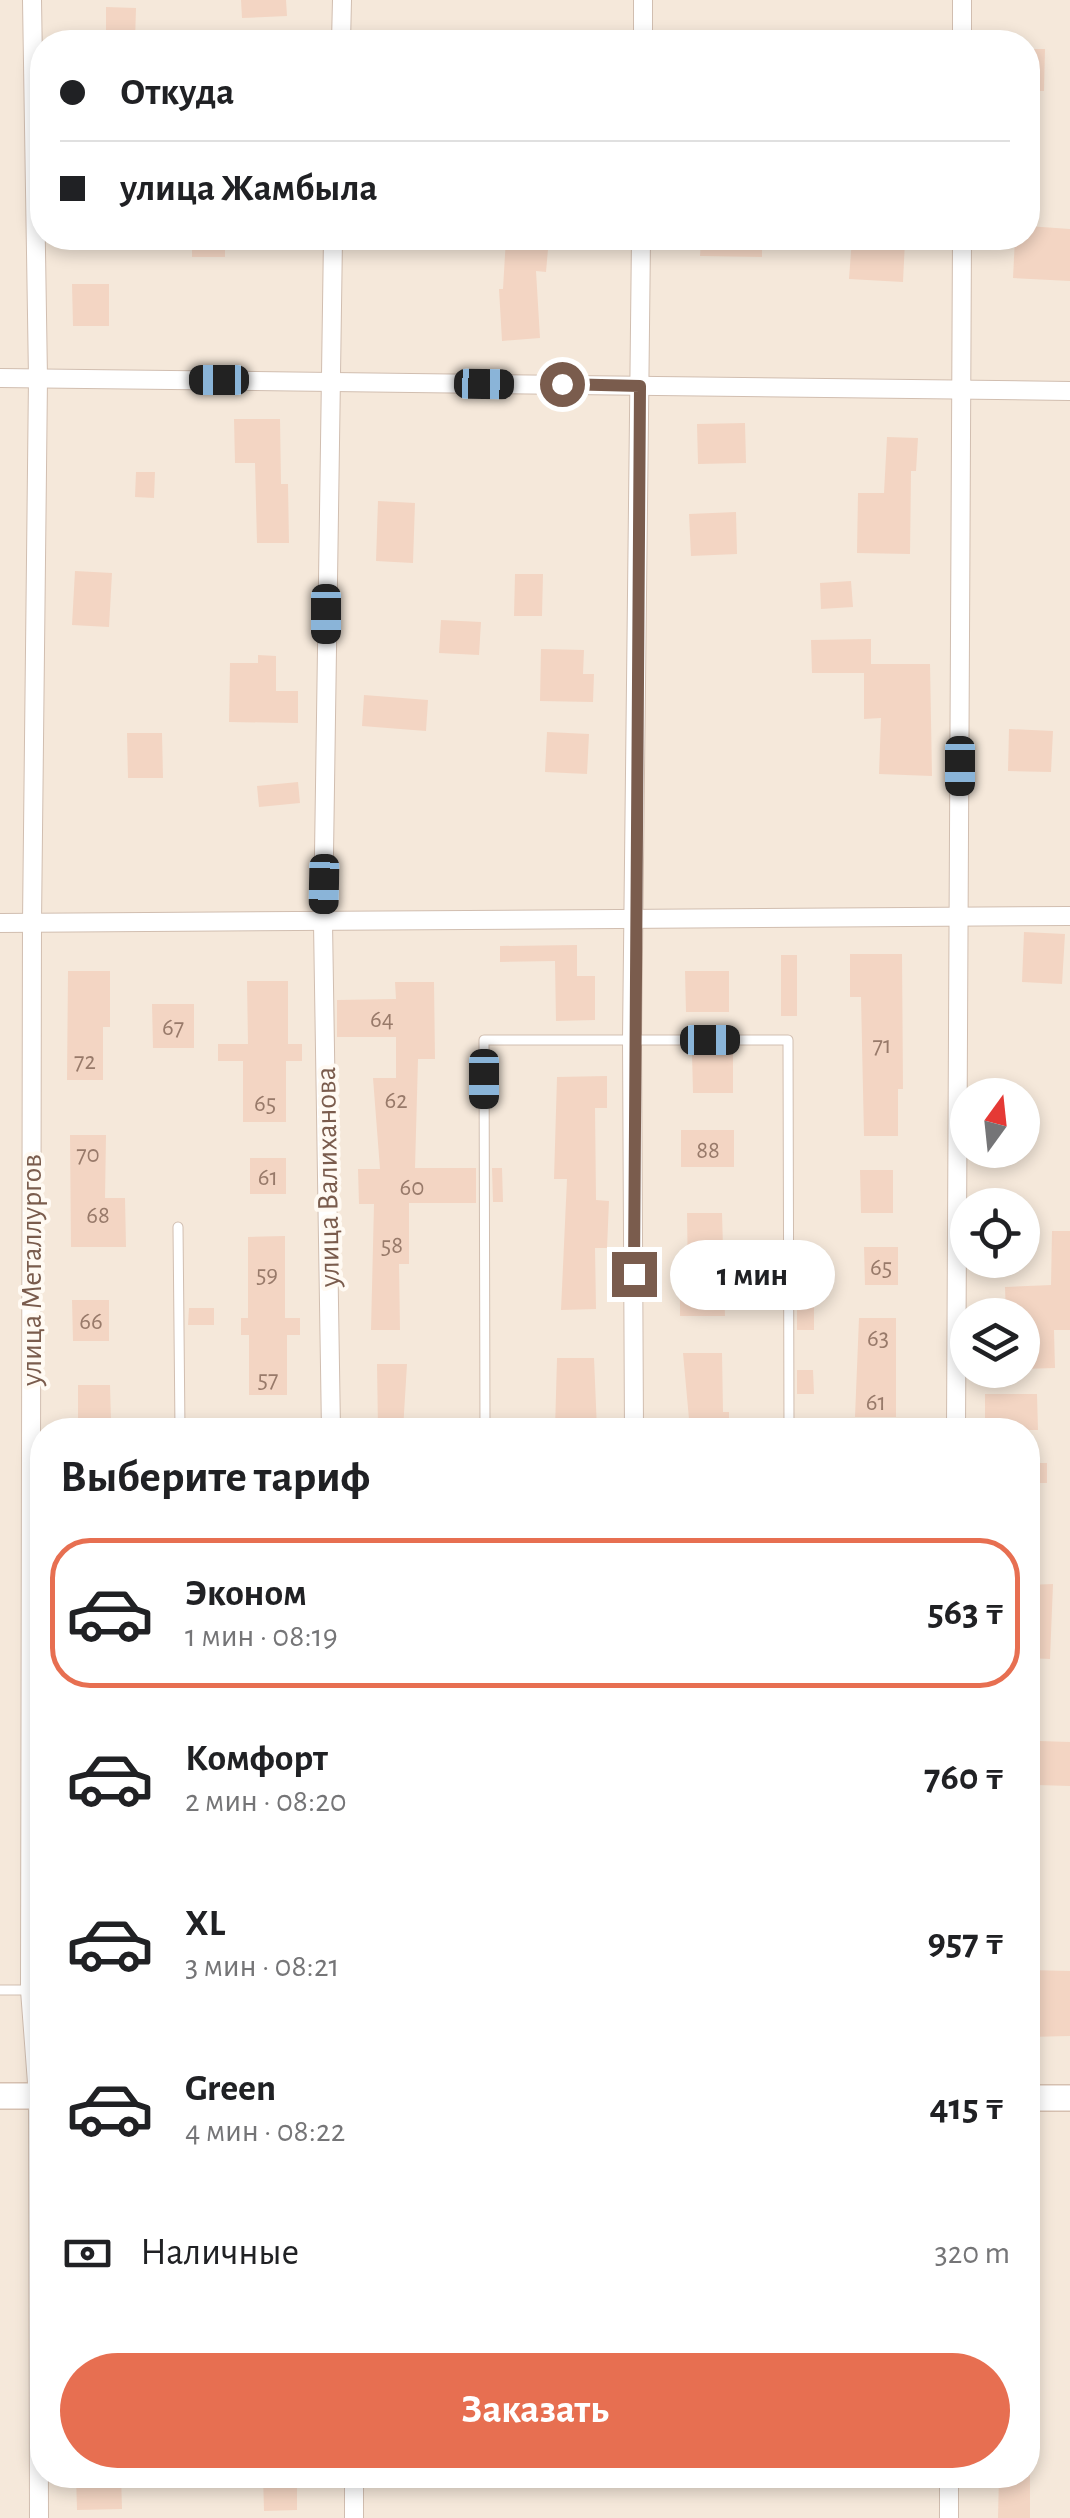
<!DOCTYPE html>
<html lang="ru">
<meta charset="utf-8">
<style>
body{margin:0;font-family:"Alegreya Sans",sans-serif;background:#f6f6f6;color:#202124;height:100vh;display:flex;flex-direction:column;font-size:38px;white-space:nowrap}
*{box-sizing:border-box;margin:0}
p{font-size:32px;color:#757577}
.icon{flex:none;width:55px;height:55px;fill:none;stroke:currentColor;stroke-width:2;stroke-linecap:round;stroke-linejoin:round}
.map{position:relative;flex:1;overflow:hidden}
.panel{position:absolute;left:30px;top:1418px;width:1010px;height:1070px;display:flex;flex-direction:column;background:#fff;border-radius:40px;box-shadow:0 5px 15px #0003}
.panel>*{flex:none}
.hud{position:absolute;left:30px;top:30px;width:1010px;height:220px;border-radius:40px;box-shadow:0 5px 15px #0003;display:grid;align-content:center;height:220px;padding:0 30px;background:#fff}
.needle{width:65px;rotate:15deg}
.controls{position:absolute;left:950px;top:1078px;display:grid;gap:20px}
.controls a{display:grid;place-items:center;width:90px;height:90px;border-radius:50%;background:#fff;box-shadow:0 5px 15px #0003;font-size:50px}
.end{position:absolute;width:45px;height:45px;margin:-22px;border:12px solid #7a5c4d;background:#fff;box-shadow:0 0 0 5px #fff}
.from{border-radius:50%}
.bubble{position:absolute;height:70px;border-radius:35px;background:#fff;box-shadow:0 5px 15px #0003;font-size:32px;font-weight:700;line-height:70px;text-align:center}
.car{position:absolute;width:30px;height:60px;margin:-30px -15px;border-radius:12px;box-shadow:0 0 8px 2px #0007;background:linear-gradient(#222 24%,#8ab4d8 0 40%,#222 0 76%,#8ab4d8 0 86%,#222 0)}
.hud b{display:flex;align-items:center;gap:35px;height:95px;font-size:38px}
.hud b+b{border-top:2px solid #e0e0e0}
.hud i{width:25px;height:25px;background:#202124}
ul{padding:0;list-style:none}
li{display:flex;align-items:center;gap:30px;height:150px;margin:0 20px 15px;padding:0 10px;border:5px solid transparent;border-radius:40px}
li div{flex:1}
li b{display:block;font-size:38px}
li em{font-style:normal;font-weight:700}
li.on{border-color:#e76f51}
li>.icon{width:90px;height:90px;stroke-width:1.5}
h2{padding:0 30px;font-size:45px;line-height:120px}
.pay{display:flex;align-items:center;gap:25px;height:110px;padding:0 30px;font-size:38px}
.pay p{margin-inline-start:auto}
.primary-button{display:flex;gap:20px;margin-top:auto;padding:20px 30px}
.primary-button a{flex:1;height:115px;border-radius:60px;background:#e76f51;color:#fff;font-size:40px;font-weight:700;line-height:115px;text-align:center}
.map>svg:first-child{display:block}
.residential{fill:#f5e8da;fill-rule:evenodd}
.building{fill:#f3d5c3}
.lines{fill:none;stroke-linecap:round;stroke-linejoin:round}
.service-casing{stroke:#d1beb0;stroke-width:11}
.minor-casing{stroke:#d1beb0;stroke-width:20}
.secondary-casing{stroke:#d6c0b0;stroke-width:28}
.service{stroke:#fff;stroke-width:9}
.minor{stroke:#fff;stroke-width:18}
.secondary{stroke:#fff;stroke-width:25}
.route{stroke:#7a5c4d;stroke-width:12}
.labels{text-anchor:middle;stroke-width:8;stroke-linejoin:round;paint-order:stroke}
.number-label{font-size:25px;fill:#987a6a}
.street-label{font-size:30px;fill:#7a5c4d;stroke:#fffaf3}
</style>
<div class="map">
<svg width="1070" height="2518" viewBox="0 0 1070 2518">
<rect width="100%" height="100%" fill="#fdf6ec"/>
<!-- residential -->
<path class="residential" d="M 0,0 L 1070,0 L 1070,2518 L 0,2518 ZM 42,42 L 1028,42 L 1028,238 L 42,238 ZM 968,1095 L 1022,1095 L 1022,1150 L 968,1150 ZM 968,1205 L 1022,1205 L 1022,1260 L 968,1260 ZM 968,1315 L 1022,1315 L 1022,1370 L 968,1370 ZM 42,1430 L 1028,1430 L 1028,2475 L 42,2475 Z"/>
<!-- building -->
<g class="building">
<path d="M 241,0 L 286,0 L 287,16 L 242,18 Z"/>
<path d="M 106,7 L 136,8 L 135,42 L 106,42 Z"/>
<path d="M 1028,49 L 1045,49 L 1044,91 L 1028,91 Z"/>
<path d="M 1028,226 L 1070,229 L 1070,281 L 1013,278 L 1015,238 L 1028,238 Z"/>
<rect x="192" y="238" width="33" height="19"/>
<path d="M 506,238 L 549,238 L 546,272 L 536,271 L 540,338 L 502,341 L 499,289 L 503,289 Z"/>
<path d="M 701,238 L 762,238 L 762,257 L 700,256 Z"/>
<path d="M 852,238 L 905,241 L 903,282 L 849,279 Z"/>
<path d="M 72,284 L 109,284 L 109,326 L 73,326 Z"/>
<path d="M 234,419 L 280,419 L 281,484 L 288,484 L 289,543 L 257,543 L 255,463 L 235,463 Z"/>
<path d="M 745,423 L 746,463 L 698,464 L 697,424 Z"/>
<path d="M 887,437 L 918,438 L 916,471 L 911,471 L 910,554 L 857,553 L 858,493 L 884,493 Z"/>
<path d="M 136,472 L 155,472 L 154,498 L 135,497 Z"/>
<path d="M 378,501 L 415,503 L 413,563 L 376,561 Z"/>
<path d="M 736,512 L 737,554 L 691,556 L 689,514 Z"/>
<path d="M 75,571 L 112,573 L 109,627 L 72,625 Z"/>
<path d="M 515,574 L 543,574 L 542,616 L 514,616 Z"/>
<path d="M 851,581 L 853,607 L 821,609 L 820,583 Z"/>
<path d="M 441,620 L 481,622 L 479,655 L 439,653 Z"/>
<path d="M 871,639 L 871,664 L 930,664 L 932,776 L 879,774 L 881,718 L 864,719 L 864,673 L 812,673 L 811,640 Z"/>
<path d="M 541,649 L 584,650 L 583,674 L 594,674 L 593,702 L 540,701 Z"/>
<path d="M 258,655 L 276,656 L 276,691 L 298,691 L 298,723 L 229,722 L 230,663 L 258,663 Z"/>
<path d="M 364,695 L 428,700 L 426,731 L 362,726 Z"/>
<path d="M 1009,729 L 1053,731 L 1051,772 L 1008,771 Z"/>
<path d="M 547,732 L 589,734 L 587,774 L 545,772 Z"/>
<path d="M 127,733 L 162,733 L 163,778 L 128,778 Z"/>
<path d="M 298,782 L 300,803 L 259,807 L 257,786 Z"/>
<path d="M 1024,932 L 1065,934 L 1062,984 L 1022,982 Z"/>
<path d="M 577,945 L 577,976 L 595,976 L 595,1020 L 556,1021 L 555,961 L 500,962 L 500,946 Z"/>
<path d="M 850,954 L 902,954 L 903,1089 L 898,1089 L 898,1136 L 864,1136 L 861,997 L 850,997 Z"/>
<rect x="781" y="955" width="16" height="61"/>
<path d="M 68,971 L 110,971 L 110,1027 L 103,1027 L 103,1080 L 67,1080 Z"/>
<path d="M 685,971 L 729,971 L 729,1012 L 686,1012 Z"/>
<path d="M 247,981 L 288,981 L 288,1044 L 302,1044 L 302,1061 L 286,1061 L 286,1122 L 243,1122 L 243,1061 L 218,1061 L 218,1044 L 248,1044 Z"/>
<path d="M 395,982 L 434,982 L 435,1059 L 418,1059 L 415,1168 L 476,1168 L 476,1203 L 409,1203 L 409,1264 L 399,1264 L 400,1330 L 371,1330 L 374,1204 L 359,1204 L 358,1169 L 380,1169 L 373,1078 L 396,1078 L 396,1037 L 337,1037 L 337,1000 L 396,999 Z"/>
<path d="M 152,1004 L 194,1004 L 194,1048 L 153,1048 Z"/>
<path d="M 692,1053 L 733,1053 L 733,1093 L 693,1093 Z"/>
<path d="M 607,1076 L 607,1108 L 595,1108 L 596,1200 L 609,1201 L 607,1248 L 595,1248 L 596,1309 L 561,1310 L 567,1179 L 554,1179 L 557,1077 Z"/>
<rect x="681" y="1130" width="53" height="37"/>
<path d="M 70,1135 L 106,1135 L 105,1198 L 125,1198 L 126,1247 L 71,1247 Z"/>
<rect x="250" y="1158" width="36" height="36"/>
<path d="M 492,1168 L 502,1168 L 503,1202 L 493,1202 Z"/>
<path d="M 860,1170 L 893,1170 L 893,1213 L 861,1213 Z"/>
<path d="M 687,1213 L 722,1213 L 725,1316 L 680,1316 L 680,1280 L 688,1280 Z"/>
<path d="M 1052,1231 L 1070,1231 L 1070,1330 L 1054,1330 L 1055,1368 L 1022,1369 L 1022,1315 L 1006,1315 L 1005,1287 L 1051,1285 Z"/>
<path d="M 285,1236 L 285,1318 L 300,1318 L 300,1335 L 287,1335 L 287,1395 L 249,1395 L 249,1335 L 241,1335 L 241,1318 L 248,1318 L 248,1237 Z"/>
<path d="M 864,1247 L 898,1247 L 898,1285 L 865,1285 Z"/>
<path d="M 72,1300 L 109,1300 L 109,1341 L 73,1341 Z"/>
<rect x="797" y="1300" width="17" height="30"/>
<path d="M 189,1308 L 214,1308 L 214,1325 L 188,1325 Z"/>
<path d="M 859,1318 L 896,1318 L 896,1417 L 855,1417 Z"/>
<path d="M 683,1353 L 722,1353 L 723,1412 L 729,1412 L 729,1430 L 690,1430 Z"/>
<path d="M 557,1358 L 594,1358 L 597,1430 L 555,1430 Z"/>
<path d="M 377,1364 L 407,1364 L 403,1430 L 378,1430 Z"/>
<path d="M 797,1370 L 813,1370 L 814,1394 L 797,1394 Z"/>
<path d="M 78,1385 L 110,1385 L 111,1421 L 78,1421 Z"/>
<path d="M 985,1394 L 1037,1394 L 1038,1430 L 985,1430 Z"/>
<rect x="1028" y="1463" width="19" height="20"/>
<path d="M 1053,1584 L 1050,1659 L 1028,1658 L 1028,1585 Z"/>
<path d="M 1039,1741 L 1070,1742 L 1070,1786 L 1037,1785 Z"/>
<path d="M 1028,1970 L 1070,1971 L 1070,2036 L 1028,2037 Z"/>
<path d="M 76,2475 L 121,2475 L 122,2509 L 77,2510 Z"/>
<path d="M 263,2475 L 297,2475 L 297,2510 L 264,2511 Z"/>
<path d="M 999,2475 L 1030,2475 L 1030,2518 L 998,2518 Z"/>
</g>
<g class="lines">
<defs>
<g id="service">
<path d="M 178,1227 L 180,1430"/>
<path d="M 485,1430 L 484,1040 L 788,1040 L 789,1430"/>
<path d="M 0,1990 L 30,1990"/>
</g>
<g id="minor">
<path d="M 32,0 L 38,378 L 32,923 L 30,1990 L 38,2096 L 39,2518"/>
<path d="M 341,42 L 342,0"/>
<path d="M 643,42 L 643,0"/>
<path d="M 962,42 L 962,0"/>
<path d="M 0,378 L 1070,391"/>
<path d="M 0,923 L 1070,916"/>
<path d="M 331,1430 L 323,923 L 333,238"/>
<path d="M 634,1430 L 632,1040 L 641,238"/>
<path d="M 956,1430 L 962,238"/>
<path d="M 354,2518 L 354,2475"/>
<path d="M 949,2518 L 949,2475"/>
</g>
<g id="secondary">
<path d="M 0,2096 L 42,2096"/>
<path d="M 1028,2098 L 1070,2098"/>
</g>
</defs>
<!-- service casing -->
<use href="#service" class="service-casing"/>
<!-- minor casing -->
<use href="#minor" class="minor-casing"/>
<!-- secondary casing -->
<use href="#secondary" class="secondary-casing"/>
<!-- service -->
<use href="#service" class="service"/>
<!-- minor -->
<use href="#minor" class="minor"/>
<!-- secondary -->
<use href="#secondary" class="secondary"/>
</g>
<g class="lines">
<!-- route -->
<path class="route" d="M 562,384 L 640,386 L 634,1274"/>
</g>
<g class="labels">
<!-- number labels -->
<g class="number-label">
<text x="382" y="1027">64</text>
<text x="173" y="1035">67</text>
<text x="882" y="1053">71</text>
<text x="85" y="1069">72</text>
<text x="396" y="1108">62</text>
<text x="265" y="1111">65</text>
<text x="708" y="1158">88</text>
<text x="88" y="1162">70</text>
<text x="268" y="1185">61</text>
<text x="412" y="1195">60</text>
<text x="98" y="1223">68</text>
<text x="392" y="1253">58</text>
<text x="881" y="1275">65</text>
<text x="267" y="1282">59</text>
<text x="91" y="1329">66</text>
<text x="878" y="1346">63</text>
<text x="268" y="1387">57</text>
<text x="876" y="1410">61</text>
</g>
<!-- street labels -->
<g class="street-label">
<text transform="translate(327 1177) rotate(-91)" y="10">улица Валиханова</text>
<text transform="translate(31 1270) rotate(-90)" y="10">улица Металлургов</text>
</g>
</g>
</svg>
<div class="controls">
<a><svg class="needle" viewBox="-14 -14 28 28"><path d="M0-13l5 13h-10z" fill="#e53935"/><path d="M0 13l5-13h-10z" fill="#757577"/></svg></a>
<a><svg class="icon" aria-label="locate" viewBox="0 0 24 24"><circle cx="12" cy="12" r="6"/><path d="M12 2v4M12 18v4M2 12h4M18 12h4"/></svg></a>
<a><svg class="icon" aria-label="layers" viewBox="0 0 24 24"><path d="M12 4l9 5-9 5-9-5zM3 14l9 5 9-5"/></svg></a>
</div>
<i class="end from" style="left:562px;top:384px"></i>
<i class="end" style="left:634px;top:1274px"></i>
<div class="bubble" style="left:670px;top:1240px;width:165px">1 мин</div>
<i class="car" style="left:219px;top:380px;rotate:270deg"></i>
<i class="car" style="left:484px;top:384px;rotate:91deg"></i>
<i class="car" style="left:326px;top:614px;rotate:180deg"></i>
<i class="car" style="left:960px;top:766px;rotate:180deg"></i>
<i class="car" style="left:324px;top:884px;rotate:181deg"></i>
<i class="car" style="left:710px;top:1040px;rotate:90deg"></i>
<i class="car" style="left:484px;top:1079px;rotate:180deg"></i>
<div class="hud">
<b><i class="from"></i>Откуда</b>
<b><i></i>улица Жамбыла</b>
</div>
<section class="panel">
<h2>Выберите тариф</h2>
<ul>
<li class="on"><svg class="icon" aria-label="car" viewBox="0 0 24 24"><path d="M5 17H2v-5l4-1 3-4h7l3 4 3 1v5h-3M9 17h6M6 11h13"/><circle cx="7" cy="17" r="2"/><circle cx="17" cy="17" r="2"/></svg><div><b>Эконом</b><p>1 мин · 08:19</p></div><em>563 ₸</em></li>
<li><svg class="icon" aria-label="car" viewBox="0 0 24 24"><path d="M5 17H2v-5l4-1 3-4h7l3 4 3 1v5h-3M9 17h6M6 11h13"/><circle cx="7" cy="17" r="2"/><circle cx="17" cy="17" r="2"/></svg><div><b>Комфорт</b><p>2 мин · 08:20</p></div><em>760 ₸</em></li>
<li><svg class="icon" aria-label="car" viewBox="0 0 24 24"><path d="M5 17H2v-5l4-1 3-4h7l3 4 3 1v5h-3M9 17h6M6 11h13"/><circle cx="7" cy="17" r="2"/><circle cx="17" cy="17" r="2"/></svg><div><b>XL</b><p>3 мин · 08:21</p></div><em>957 ₸</em></li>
<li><svg class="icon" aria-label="car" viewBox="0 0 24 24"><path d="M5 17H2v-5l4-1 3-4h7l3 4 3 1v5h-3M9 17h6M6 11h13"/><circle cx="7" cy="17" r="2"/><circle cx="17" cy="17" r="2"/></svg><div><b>Green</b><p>4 мин · 08:22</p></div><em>415 ₸</em></li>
</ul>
<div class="pay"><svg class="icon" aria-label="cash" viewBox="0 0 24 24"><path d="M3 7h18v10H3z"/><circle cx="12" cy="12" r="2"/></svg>Наличные<p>320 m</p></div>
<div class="primary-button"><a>Заказать</a></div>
</section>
</div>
